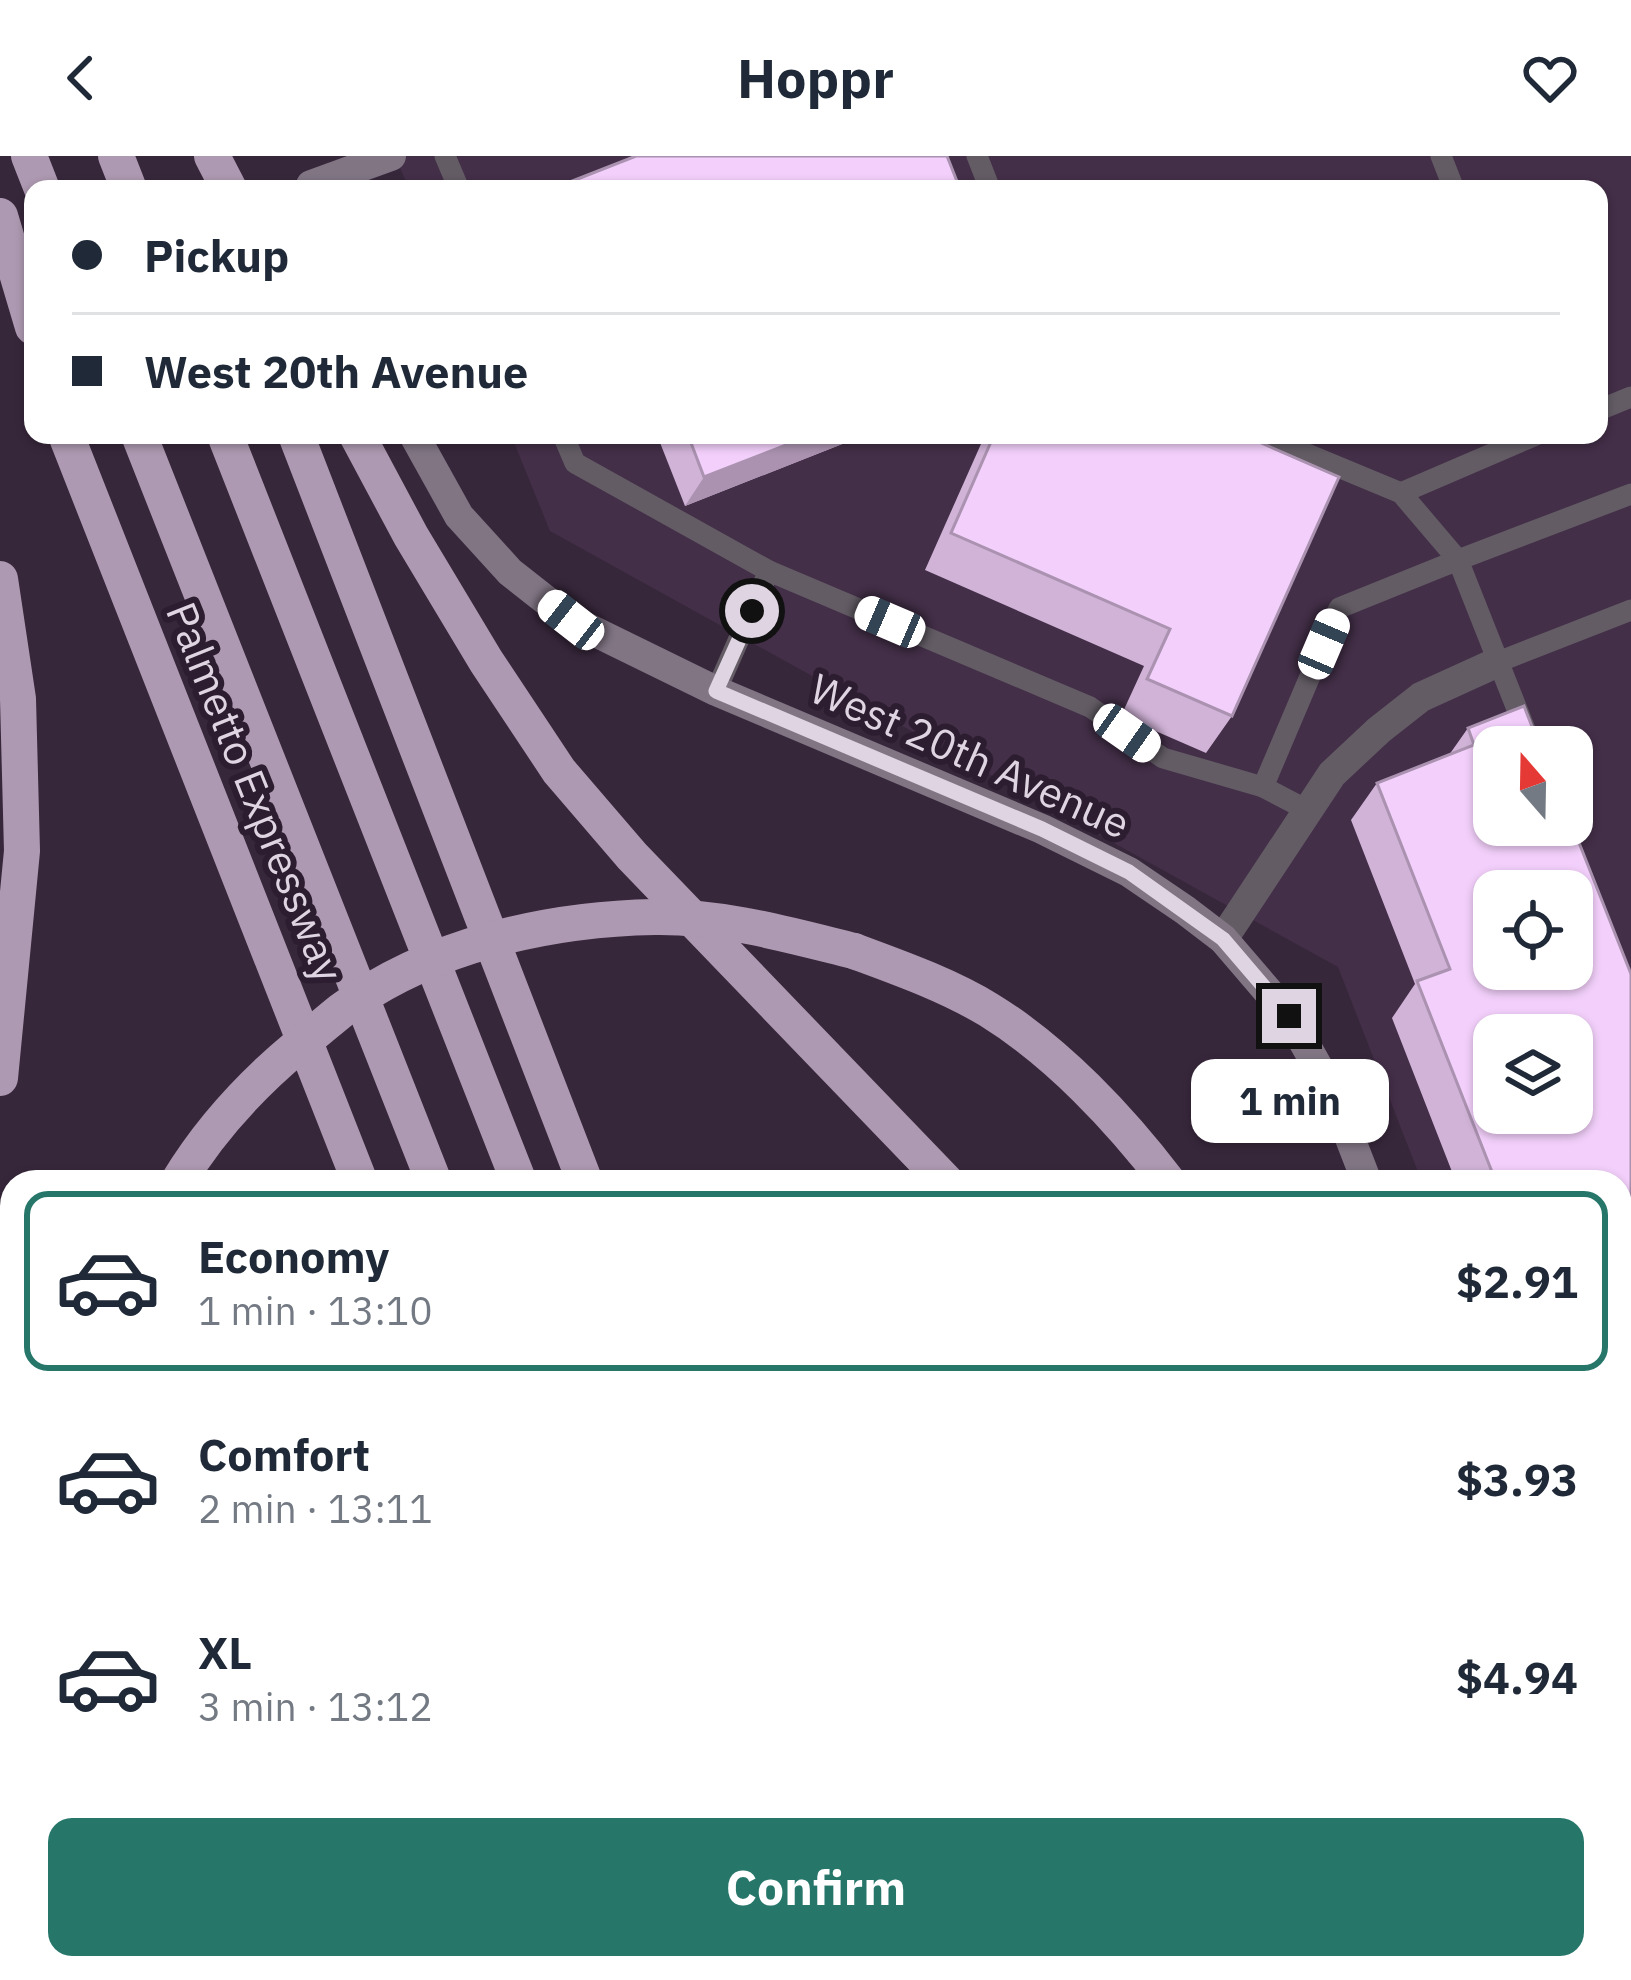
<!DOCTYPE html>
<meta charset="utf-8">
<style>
body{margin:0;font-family:"IBM Plex Sans",sans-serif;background:#f2f2f3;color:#1f2937;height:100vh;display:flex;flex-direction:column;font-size:45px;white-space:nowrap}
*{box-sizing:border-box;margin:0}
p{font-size:39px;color:#747a83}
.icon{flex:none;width:66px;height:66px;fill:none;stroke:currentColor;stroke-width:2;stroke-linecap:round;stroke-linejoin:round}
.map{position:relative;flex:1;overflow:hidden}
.panel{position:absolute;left:0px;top:1014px;width:1632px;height:810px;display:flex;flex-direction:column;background:#fff;border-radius:36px 36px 0 0;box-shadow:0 3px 9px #0004}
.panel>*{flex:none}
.banner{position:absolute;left:24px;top:24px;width:1584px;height:264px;border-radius:24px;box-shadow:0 3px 9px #0004;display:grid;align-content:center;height:264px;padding:0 48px;background:#fff}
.needle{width:78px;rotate:340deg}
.fabs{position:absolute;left:1473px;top:570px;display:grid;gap:24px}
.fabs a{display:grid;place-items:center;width:120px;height:120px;border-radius:24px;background:#fff;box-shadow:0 3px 9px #0004;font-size:60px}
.end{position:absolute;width:54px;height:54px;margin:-27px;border:15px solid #dfd4e1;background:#111;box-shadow:0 0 0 6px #111}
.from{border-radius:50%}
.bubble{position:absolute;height:84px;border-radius:24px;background:#fff;box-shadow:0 3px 9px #0004;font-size:39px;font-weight:800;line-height:84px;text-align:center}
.car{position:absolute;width:36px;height:72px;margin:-36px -18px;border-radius:15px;box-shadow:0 0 9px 3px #0007;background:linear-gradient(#fff 24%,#345 0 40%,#fff 0 76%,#345 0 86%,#fff 0)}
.banner b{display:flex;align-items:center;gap:42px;height:114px;font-size:45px}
.banner b+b{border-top:3px solid #e0e1e3}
.banner i{width:30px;height:30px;background:#1f2937}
ul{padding:21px 0 0;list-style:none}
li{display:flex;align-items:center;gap:36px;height:180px;margin:0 24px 18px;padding:0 24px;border:6px solid transparent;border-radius:24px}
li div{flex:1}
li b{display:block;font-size:45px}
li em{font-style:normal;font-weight:800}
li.active{border-color:#27766a}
li>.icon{width:108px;height:108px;stroke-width:1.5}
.cta{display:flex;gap:24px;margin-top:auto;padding:24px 48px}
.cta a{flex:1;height:138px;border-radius:24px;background:#27766a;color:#fff;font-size:48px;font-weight:800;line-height:138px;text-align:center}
header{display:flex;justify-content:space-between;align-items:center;height:156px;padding:0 48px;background:#fff;font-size:54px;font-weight:800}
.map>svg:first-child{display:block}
.built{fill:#432f48;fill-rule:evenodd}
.water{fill:#220728}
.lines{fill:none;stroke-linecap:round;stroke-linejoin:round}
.lane{stroke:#635c65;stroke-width:21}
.street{stroke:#635c65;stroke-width:30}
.secondary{stroke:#817584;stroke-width:30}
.highway{stroke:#ad99b1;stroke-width:36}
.highway-bridge{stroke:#ad99b1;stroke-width:36}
.wall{fill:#d1b3d8}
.shaded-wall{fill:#aa92b0}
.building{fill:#f3d0fb;stroke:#aa92b0;stroke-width:3;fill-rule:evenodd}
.route{stroke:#dfd4e1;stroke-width:15}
.labels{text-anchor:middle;stroke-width:12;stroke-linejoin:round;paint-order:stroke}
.street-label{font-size:42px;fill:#dfd4e1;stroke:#2d1d30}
</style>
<header><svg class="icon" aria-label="back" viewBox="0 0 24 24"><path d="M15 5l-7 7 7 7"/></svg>Hoppr<svg class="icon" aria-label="heart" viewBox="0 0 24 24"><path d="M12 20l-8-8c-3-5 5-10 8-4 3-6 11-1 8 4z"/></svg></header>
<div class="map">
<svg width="1631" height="1824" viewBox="0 0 1631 1824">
<rect width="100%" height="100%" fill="#37273b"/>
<!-- built -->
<path class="built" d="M 395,0 L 1631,0 L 1631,1563 L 1620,1535 L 1620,1026 L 1422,1026 L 1338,811 L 550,375 L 511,279 L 1599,279 L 1599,33 L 409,33 ZM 1494,591 L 1572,591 L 1572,669 L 1494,669 ZM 1494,735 L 1572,735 L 1572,813 L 1494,813 ZM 1494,879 L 1572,879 L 1572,957 L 1494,957 Z"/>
<!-- water -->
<path class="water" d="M 0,1705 L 12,1709 L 12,1812 L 308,1812 L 342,1824 L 0,1824 Z"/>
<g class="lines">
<!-- lane -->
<g class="lane">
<path d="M 445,0 L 459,33"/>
<path d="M 977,0 L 990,33"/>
<path d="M 1441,0 L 1454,33"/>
<path d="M 1599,254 L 1631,241"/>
<path d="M 563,279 L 575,307 L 769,415 L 716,535"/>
<path d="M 1261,279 L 1401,337 L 1458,404 L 1631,338"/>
<path d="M 1401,337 L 1536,279"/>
<path d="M 769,415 L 1090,551 L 1163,602 L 1263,631"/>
<path d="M 1498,506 L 1631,454"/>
<path d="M 1307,654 L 1263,631 L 1339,452 L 1458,404 L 1532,591"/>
<path d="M 1620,1215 L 1631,1211"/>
<path d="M 1620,1446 L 1631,1473"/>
</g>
<!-- street -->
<path class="street" d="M 1223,783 L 1332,618 L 1379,574 L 1421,541 L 1498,506"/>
<!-- secondary -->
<g class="secondary">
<path d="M 311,29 L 391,0"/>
<path d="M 414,279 L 459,360 L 510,416 L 571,464 L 716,535 L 1042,673 L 1129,716 L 1185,754 L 1223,783 L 1289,860 L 1332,936 L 1367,1026"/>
<path d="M 1620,1665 L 1631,1692"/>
</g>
<!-- highway -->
<g class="highway">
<path d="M 29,0 L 42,33"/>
<path d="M 116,0 L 129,33"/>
<path d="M 212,0 L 229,33"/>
<path d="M 0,60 L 33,171"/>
<path d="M 66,279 L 360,1026"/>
<path d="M 139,279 L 434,1026"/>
<path d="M 225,279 L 519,1026"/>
<path d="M 296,279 L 585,1026"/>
<path d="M 357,279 L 411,380 L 486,505 L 559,615 L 632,700 L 946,1026"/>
<path d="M 0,423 L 18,543 L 22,695 L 0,922"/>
<path d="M 854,795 C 900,812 948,829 989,854 C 1057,896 1120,963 1168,1026"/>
<path d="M 0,1511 L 12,1515"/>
<path d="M 0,1610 L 12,1614"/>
<path d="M 0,1761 L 12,1805"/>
<path d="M 196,1812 L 202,1824"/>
<path d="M 578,1812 L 612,1824"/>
<path d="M 672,1812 L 677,1824"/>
<path d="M 743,1812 L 748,1824"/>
<path d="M 828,1812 L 833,1824"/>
<path d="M 1541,1812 L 1549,1824"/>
</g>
<!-- highway-bridge -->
<g class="highway-bridge">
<path d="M 178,1026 C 210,973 252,928 299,889 C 314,878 328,865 342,854 C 430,789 548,763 655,761 C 723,760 789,779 854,795"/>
<path d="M 892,1812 L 897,1824"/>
</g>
</g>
<!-- wall -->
<g class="wall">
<path d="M 657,279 L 865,279 L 685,350 Z"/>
<path d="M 985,279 L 1243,279 L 1232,560 L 1206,597 L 1121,560 L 1144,510 L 925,414 Z"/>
<path d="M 1468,572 L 1631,818 L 1631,1160 L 1620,1164 L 1620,1026 L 1456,1026 L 1392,862 L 1415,828 L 1351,664 L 1377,627 L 1449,599 Z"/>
<path d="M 1631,1246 L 1631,1369 L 1626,1356 L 1620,1358 L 1620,1250 Z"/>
</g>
<!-- shaded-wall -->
<g class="shaded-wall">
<path d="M 812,279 L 865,279 L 685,350 L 704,321 Z"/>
<path d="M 1631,1133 L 1631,1160 L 1620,1164 L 1620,1138 Z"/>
<path d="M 1631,1327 L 1631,1349 L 1626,1356 L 1620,1358 L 1620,1339 L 1627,1329 Z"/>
</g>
<!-- building -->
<g class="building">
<path d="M 636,0 L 947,0 L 960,33 L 552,33 Z"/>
<path d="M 688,279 L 812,279 L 704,321 Z"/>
<path d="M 994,279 L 1243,279 L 1339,321 L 1232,560 L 1147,523 L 1170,473 L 951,377 Z"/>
<path d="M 1524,550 L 1540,591 L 1494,591 L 1494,669 L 1572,669 L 1631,818 L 1631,1133 L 1620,1138 L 1620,1026 L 1496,1026 L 1417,825 L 1450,813 L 1377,627 L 1474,589 L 1468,572 ZM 1494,735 L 1572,735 L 1572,813 L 1494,813 ZM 1494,879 L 1572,879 L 1572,957 L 1494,957 Z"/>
<path d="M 1631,1246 L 1631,1327 L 1627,1329 L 1620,1312 L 1620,1250 Z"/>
</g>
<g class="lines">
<!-- route -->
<path class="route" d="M 752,455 L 716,535 L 1042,673 L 1129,716 L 1223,783 L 1289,860"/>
</g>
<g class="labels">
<!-- street labels -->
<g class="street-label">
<text transform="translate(970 600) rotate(24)" y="15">West 20th Avenue</text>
<text transform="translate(255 636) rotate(68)" y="15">Palmetto Expressway</text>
</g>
</g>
</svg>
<div class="fabs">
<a><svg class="needle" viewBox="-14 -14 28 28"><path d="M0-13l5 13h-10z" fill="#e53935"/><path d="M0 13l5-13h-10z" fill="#747a83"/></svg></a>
<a><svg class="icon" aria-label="locate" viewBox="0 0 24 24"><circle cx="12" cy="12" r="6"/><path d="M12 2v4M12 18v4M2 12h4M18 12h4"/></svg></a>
<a><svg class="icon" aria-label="layers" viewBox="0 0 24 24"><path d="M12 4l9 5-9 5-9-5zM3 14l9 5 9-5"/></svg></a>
</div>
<i class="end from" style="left:752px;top:455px"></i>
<i class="end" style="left:1289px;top:860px"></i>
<div class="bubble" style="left:1191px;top:903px;width:198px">1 min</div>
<i class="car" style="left:571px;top:464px;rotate:308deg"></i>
<i class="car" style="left:890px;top:466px;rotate:293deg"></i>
<i class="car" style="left:1324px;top:488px;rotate:23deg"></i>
<i class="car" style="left:1127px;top:577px;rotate:125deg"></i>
<div class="banner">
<b><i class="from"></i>Pickup</b>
<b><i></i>West 20th Avenue</b>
</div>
<section class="panel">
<ul>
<li class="active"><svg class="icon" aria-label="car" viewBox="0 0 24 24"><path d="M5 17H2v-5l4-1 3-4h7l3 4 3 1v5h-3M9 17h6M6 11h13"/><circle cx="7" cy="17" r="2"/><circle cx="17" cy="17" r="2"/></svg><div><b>Economy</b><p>1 min · 13:10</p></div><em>$2.91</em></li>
<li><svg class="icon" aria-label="car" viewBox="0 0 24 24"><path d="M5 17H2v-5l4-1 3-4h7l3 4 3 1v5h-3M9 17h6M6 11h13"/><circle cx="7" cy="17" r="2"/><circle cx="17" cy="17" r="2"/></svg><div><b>Comfort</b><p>2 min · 13:11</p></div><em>$3.93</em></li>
<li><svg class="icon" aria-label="car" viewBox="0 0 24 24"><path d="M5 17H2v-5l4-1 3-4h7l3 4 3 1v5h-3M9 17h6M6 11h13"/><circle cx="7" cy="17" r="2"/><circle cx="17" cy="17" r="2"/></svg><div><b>XL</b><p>3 min · 13:12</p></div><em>$4.94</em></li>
</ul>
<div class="cta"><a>Confirm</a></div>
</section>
</div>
